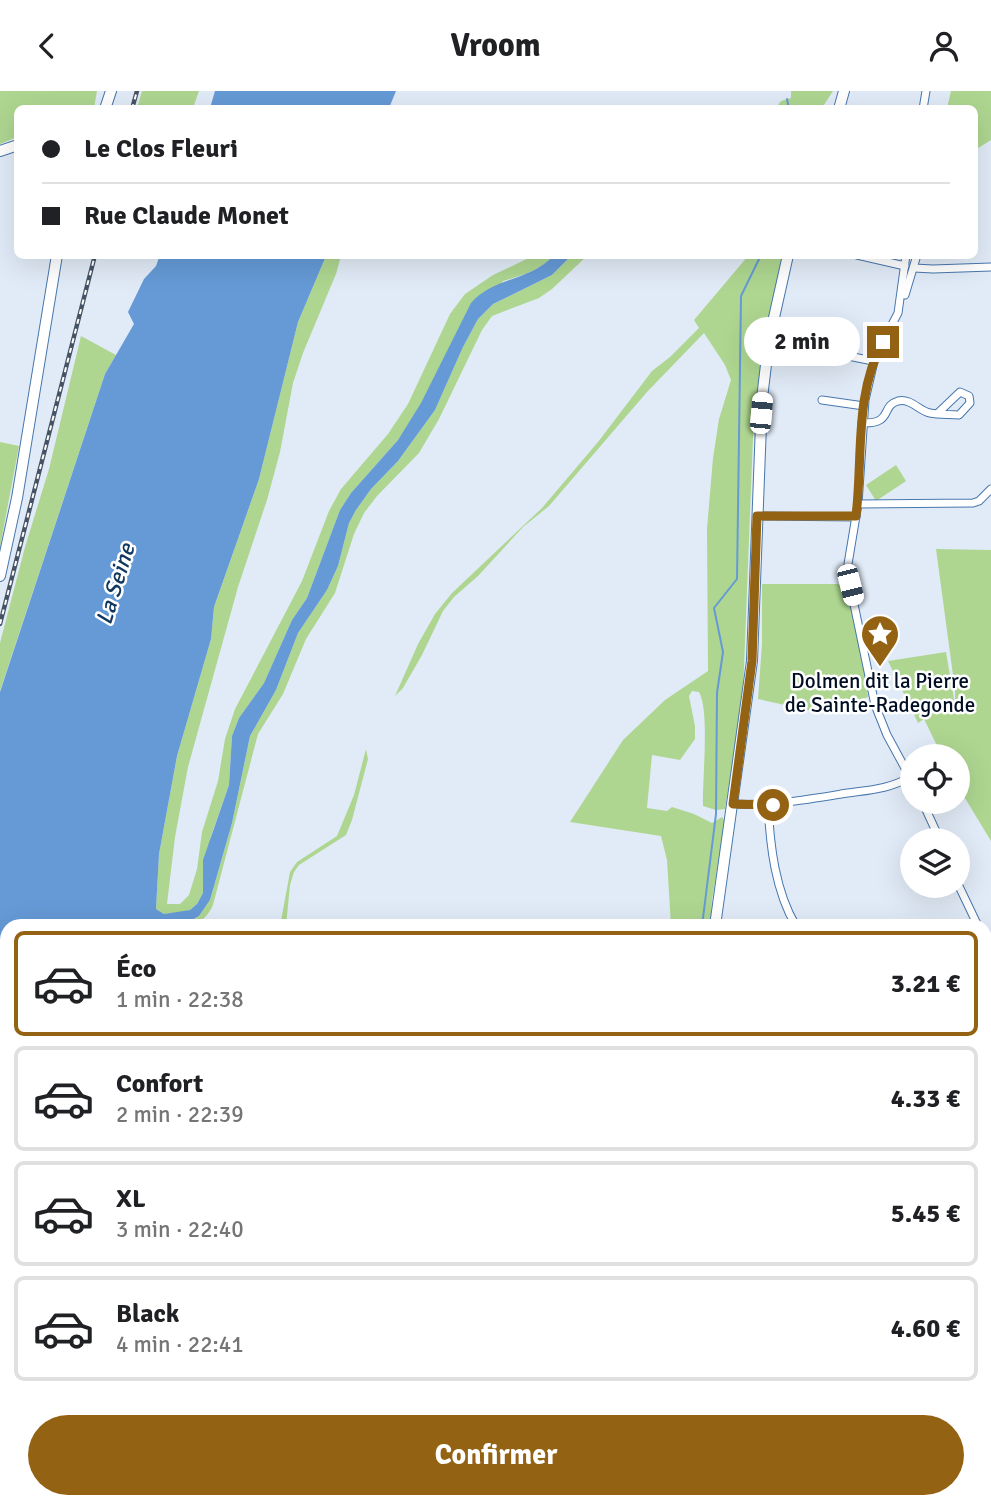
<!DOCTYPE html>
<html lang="fr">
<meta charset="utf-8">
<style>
body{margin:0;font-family:Signika,sans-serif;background:#f6f6f6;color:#202124;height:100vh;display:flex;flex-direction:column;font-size:26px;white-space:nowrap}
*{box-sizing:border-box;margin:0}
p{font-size:23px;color:#757577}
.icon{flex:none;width:38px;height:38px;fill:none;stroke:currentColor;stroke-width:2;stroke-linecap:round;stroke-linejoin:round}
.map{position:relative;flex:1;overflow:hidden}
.details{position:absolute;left:0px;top:828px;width:992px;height:590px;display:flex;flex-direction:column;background:#fff;border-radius:21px 21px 0 0;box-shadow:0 7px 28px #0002}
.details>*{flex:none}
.guide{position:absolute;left:14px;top:14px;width:964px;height:154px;border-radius:10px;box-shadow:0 7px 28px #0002;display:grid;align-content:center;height:154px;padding:0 28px;background:#fff}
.controls{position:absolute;left:900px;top:653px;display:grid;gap:14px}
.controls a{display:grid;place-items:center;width:70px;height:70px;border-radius:50%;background:#fff;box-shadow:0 7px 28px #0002;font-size:35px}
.end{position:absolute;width:32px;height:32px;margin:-16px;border:9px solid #946213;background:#fff;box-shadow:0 0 0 4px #fff}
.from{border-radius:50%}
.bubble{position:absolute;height:49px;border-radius:24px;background:#fff;box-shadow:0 7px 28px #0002;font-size:23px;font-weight:800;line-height:49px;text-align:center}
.car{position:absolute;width:21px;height:42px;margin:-21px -10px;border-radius:9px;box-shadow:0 0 5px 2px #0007;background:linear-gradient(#fff 24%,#345 0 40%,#fff 0 76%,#345 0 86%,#fff 0)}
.guide b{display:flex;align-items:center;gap:24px;height:66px;font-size:26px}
.guide b+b{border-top:2px solid #e0e0e0}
.guide i{width:18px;height:18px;background:#202124}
ul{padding:12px 0 0;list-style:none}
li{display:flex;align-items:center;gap:21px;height:105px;margin:0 14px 10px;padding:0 14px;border:4px solid #e0e0e0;border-radius:10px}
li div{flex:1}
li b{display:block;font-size:26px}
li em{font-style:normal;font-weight:800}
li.selected{border-color:#946213}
li>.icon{width:63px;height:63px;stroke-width:1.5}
.primary-button{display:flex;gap:14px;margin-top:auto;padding:14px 28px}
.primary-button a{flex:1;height:80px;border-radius:42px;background:#946213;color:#fff;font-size:28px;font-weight:800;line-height:80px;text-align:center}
header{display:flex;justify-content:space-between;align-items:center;height:91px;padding:0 28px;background:#fff;font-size:32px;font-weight:800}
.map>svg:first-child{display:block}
.green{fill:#aed690}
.water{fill:#659ad6}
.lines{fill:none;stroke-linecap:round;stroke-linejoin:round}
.stream{stroke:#659ad6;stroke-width:2}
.street-casing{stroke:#4777ad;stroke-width:9}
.secondary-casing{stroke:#4777ad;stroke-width:12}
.primary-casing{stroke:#4777ad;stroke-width:12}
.street{stroke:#fff;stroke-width:7}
.secondary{stroke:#fff;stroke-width:10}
.primary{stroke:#fff;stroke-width:10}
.rail-casing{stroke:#465365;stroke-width:4.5}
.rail{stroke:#fff;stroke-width:2;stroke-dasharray:5;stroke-linecap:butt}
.route{stroke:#946213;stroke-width:9}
.labels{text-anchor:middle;stroke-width:5;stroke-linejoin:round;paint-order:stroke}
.poi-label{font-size:21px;fill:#000e23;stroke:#fff}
.water-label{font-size:23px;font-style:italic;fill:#11375f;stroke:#fff}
</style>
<header><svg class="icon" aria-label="back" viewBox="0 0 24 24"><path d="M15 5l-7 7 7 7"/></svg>Vroom<svg class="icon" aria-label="person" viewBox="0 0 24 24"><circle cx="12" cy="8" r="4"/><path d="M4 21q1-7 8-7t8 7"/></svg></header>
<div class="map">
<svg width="991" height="1416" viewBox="0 0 991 1416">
<rect width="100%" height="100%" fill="#e1ebf7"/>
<!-- green -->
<g class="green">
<path d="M 0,0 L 97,0 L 94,17 L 18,18 L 17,46 L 0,53 Z"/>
<path d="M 142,0 L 199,0 L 193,17 L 137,17 Z"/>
<path d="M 791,0 L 833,0 L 822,17 L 775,18 L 781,10 L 791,7 Z"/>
<path d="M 951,0 L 991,0 L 991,49 L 975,59 L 975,18 L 947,17 Z"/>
<path d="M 326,165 L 341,165 L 336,183 L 303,262 L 293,292 L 280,361 L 267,409 L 238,496 L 188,676 L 175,746 L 167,813 L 180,813 L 189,804 L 197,778 L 202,741 L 218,690 L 225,648 L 235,618 L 302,490 L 329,420 L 341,398 L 388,343 L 408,313 L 450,223 L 465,203 L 493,184 L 533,165 L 553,165 C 539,180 523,184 503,190 L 398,349 L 351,402 L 340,419 L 307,507 L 292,529 L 264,592 L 239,627 L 232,645 L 229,694 L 211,745 L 203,802 L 197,813 L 190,819 L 182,821 L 164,823 L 156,818 L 159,763 L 177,665 L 211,548 L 214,516 L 259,388 L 298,231 Z"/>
<path d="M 571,165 L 587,165 L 552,198 L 539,207 L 492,225 L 482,239 L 439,328 L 419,362 L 377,405 L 364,422 L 354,443 L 335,502 L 306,548 L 283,603 L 258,643 L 213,814 C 206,829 197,835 181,835 L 199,825 L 210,809 L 232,732 L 250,645 L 276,599 L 298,542 L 327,499 L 338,475 L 349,432 L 356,419 L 371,398 L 398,370 L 435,319 L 463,256 L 478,228 L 493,213 L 552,184 Z"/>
<path d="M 748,165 L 785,165 L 766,236 L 754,321 L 743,602 L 725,718 L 716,719 L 703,715 C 702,690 710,620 699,601 L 692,600 L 689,605 L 695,635 L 695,648 L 680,669 L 652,664 L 647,717 L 667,720 L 672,716 L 694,723 L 712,732 L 722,726 L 725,730 L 712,809 L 710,835 L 671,835 L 667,769 L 661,745 L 570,731 L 623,649 L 665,609 L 708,580 L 707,438 L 713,367 L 719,328 L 731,289 L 725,274 L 704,242 L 647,301 L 549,415 L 523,436 L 478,485 L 454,506 L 443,520 L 422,564 L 403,597 L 395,605 L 418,553 L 435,523 L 452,502 L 542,417 L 598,351 L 652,280 L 670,266 L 699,237 L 694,229 Z"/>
<path d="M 81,245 L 116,264 L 105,283 L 0,600 L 0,552 L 25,456 L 49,378 Z"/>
<path d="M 0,351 L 19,355 L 0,456 Z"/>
<path d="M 896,374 L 906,390 L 876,410 L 866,394 Z"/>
<path d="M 936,458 L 991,459 L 991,750 L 957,694 L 957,665 L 942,665 L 924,628 L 918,632 L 888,570 L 946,561 L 955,614 L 955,599 Z"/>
<path d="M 762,493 L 846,493 L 858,551 L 861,554 L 868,606 L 822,622 L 758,608 L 762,553 Z"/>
<path d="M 366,658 L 368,668 L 352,729 L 346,744 L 299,774 L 294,781 L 290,794 L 286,835 L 280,835 L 290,781 L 297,771 L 337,745 L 354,704 Z"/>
<path d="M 7,1091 L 7,1183 L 0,1228 L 0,1099 Z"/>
<path d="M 0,1256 L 7,1259 L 7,1410 L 95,1411 L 94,1416 L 0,1416 Z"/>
<path d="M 985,1299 L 991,1304 L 991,1416 L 875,1416 L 884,1411 L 985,1410 Z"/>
</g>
<!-- water -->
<g class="water">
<path d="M 215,0 L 396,0 L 389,17 L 210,17 Z"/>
<path d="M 160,164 L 326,165 L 298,231 L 259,388 L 214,516 L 211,548 L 177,665 L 159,763 L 156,818 L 164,823 L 190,819 L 197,813 L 203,802 L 203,769 L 229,694 L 232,645 L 239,627 L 264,592 L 292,529 L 307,507 L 340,419 L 351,402 L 398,349 L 421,312 L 471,212 C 494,186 530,190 553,165 L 571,165 L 552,184 L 493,213 L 478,228 L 463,256 L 435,319 L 398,370 L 371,398 L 356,419 L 349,432 L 338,475 L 327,499 L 298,542 L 276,599 L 250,645 L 232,732 L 210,809 L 199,825 L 181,835 L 7,835 L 7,1091 L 0,1099 L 0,601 L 105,283 L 134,233 L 128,221 L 144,188 L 156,175 Z"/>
</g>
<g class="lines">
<!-- stream -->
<g class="stream">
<path d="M 787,8 L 789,18"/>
<path d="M 702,835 L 716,723 L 717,602 L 723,561 L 714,517 L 737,488 L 741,205 L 761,164"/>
<path d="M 985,1316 L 991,1326"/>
</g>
<defs>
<g id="street">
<path d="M 923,18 L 926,0"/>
<path d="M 857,164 L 905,175"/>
<path d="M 906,164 L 898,222 L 875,266 L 865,309 L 858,413 L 848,473 L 850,494 L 875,614 L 887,644 L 912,690"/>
<path d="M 914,177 L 933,178 L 991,176"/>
<path d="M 905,204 L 917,164"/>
<path d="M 769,249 L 873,270"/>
<path d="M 822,309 L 864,315"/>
<path d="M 862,332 C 894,333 880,315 898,310 C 911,307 919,320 930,322 C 939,324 950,323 959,324 L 970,312 L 969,305 L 960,301 L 938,322"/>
<path d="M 858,413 L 973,412 L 979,410 L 991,398"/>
<path d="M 757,425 L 856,426"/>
<path d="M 922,710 L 940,749"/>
<path d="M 733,713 C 770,715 805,709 841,703 C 866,699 888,699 910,686"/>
<path d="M 768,714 C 770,754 775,800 796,835"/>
<path d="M 957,791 L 978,835"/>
<path d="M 985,849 L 991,860"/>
<path d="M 985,1036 L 991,1034"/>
</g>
<g id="secondary">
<path d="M 839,18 L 844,0"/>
<path d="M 0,60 L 18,54"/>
<path d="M 715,835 L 752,570 L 762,307 L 769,249 L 788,164"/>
<path d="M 985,1293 L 991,1298"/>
</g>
<g id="primary">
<path d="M 105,18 L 111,0"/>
<path d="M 0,485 L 17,407 L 57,164"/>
</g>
</defs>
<!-- street casing -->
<use href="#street" class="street-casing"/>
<!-- secondary casing -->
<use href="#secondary" class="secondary-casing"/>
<!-- primary casing -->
<use href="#primary" class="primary-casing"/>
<!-- street -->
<use href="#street" class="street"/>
<!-- secondary -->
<use href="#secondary" class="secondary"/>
<!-- primary -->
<use href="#primary" class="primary"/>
<defs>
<g id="rail">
<path d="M 132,18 L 137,0"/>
<path d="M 0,533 L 95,164"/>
</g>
</defs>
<!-- rail casing -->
<use href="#rail" class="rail-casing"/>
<!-- rail -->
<use href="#rail" class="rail"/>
</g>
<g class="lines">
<!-- route -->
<path class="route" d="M 773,714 L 733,713 L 752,570 L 757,425 L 856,425 C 863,368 854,303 883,251"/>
</g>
<!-- icons -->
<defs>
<symbol id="sight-pin" viewBox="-11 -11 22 30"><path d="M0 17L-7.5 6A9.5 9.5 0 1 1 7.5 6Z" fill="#946213" stroke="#fff"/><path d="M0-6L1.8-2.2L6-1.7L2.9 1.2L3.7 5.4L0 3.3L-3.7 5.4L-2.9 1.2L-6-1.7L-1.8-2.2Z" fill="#fff"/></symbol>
</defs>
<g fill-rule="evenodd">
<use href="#sight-pin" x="858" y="521" width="44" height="60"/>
</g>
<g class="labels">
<!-- poi labels -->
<g class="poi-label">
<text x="880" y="597">Dolmen dit la Pierre<tspan x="880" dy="24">de Sainte-Radegonde</tspan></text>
</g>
<!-- water labels -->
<g class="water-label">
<text transform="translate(115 493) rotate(-73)" y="8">La Seine</text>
</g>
</g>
</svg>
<div class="controls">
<a><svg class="icon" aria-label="locate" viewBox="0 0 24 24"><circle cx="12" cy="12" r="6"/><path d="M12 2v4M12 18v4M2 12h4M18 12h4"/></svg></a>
<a><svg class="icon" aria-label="layers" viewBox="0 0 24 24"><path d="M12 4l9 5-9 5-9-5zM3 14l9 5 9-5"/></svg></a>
</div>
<i class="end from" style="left:773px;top:714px"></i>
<i class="end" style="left:883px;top:251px"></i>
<div class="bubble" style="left:744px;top:226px;width:116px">2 min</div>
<i class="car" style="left:761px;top:322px;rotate:5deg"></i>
<i class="car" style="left:850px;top:494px;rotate:166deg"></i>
<div class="guide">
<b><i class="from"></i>Le Clos Fleuri</b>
<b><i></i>Rue Claude Monet</b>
</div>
<section class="details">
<ul>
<li class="selected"><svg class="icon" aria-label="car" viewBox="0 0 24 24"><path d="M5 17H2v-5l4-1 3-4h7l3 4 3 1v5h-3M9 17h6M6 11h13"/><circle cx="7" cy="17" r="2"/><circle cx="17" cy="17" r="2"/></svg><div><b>Éco</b><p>1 min · 22:38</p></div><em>3.21 €</em></li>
<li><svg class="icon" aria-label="car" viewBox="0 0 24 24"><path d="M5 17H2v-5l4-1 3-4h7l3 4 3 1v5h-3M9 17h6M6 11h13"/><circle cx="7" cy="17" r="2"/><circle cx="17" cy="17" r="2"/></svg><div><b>Confort</b><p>2 min · 22:39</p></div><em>4.33 €</em></li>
<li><svg class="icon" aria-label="car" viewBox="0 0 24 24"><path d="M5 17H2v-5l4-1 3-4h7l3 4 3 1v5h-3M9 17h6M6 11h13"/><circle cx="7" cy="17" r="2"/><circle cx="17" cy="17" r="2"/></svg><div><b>XL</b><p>3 min · 22:40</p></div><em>5.45 €</em></li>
<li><svg class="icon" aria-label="car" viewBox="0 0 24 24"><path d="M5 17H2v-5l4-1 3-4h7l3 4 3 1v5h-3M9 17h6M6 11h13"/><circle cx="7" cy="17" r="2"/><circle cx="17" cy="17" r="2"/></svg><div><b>Black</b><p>4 min · 22:41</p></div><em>4.60 €</em></li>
</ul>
<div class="primary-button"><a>Confirmer</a></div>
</section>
</div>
